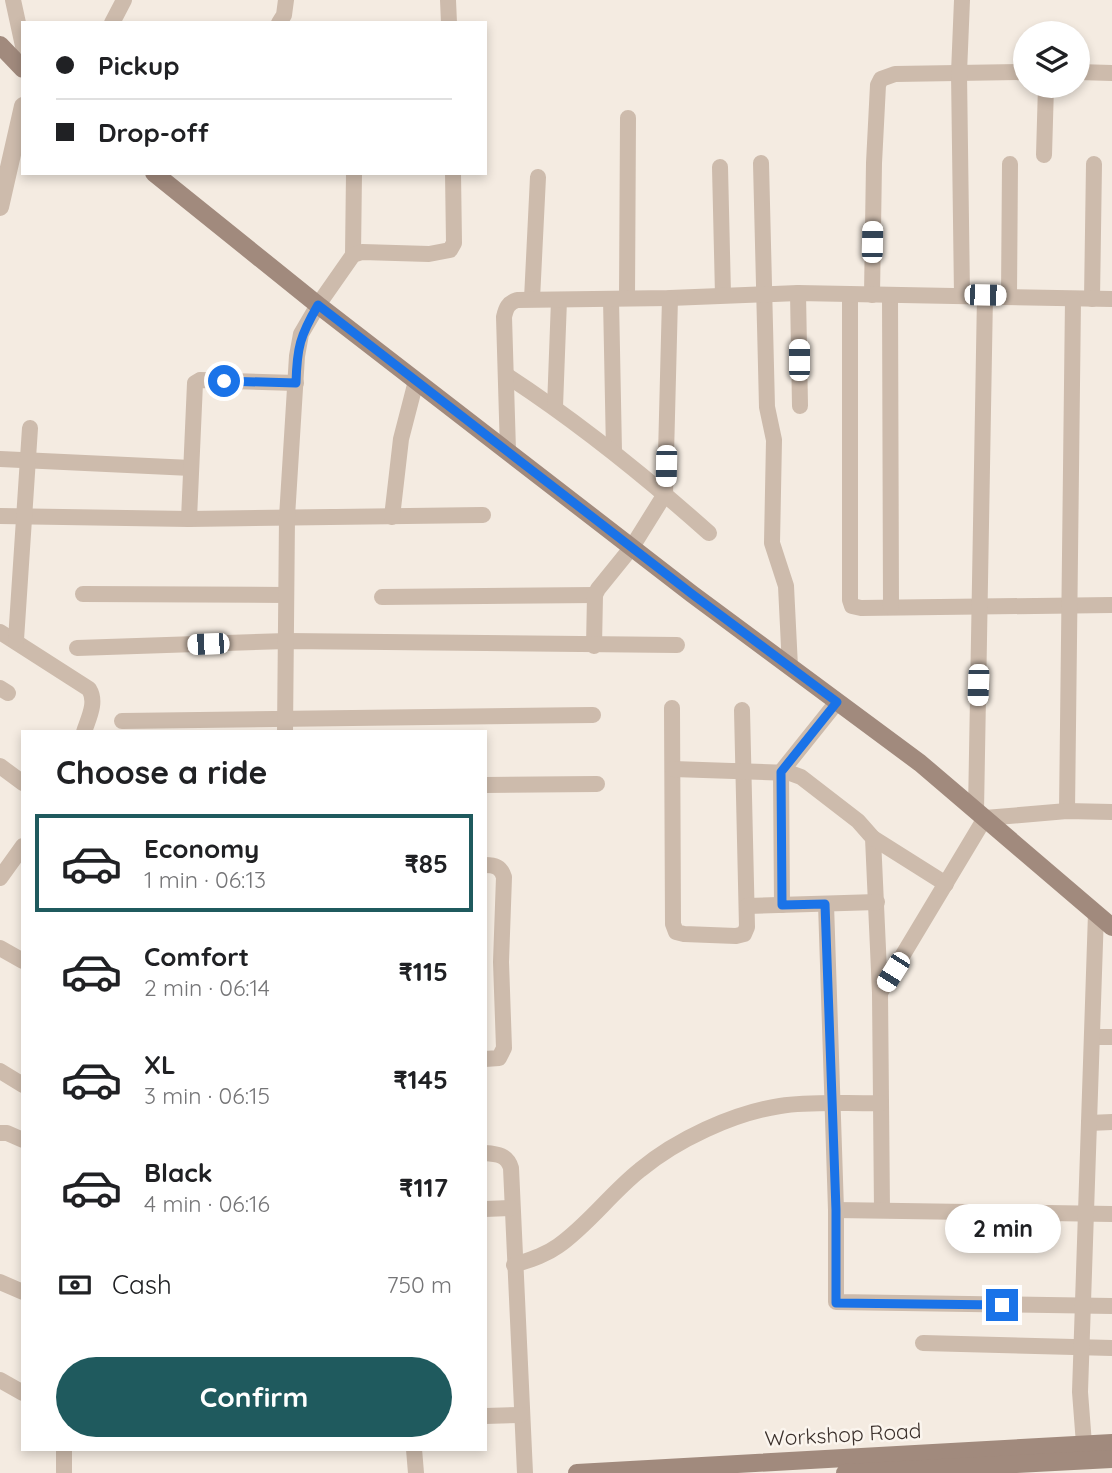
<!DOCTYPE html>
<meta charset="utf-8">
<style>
body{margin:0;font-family:Quicksand,sans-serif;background:#f6f6f6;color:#202124;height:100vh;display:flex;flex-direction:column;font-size:26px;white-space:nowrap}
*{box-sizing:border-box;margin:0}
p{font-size:23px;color:#757577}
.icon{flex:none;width:38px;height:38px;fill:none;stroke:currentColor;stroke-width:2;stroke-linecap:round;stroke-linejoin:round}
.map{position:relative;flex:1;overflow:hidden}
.panel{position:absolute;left:21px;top:730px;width:466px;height:721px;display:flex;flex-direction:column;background:#fff;border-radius:0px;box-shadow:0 4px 10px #0003}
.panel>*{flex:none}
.hud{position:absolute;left:21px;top:21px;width:466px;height:154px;border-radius:0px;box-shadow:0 4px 10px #0003;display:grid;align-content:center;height:154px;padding:0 35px;background:#fff}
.buttons{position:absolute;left:1013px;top:21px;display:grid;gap:14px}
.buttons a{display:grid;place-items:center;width:77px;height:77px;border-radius:50%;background:#fff;box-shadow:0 4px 10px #0003;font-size:35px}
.end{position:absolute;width:32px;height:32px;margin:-16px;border:9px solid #1a73e8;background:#fff;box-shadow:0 0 0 4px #fff}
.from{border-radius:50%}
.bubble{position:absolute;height:49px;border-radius:24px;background:#fff;box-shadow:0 4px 10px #0003;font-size:23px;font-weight:800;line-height:49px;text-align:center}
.car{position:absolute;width:21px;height:42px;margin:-21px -10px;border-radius:9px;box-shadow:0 0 5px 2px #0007;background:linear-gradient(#fff 24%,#345 0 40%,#fff 0 76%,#345 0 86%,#fff 0)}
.hud b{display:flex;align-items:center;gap:24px;height:66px;font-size:26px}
.hud b+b{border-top:2px solid #e0e0e0}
.hud i{width:18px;height:18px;background:#202124}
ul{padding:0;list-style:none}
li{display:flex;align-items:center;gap:21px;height:98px;margin:0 14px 10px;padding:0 21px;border:4px solid transparent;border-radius:0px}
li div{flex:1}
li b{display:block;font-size:26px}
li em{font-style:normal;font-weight:800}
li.active{border-color:#1f5a5e}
li>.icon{width:63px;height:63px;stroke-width:1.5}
h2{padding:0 35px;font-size:32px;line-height:84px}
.pay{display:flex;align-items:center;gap:18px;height:77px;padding:0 35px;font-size:26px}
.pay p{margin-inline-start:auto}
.action{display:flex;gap:14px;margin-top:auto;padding:14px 35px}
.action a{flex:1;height:80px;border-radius:42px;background:#1f5a5e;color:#fff;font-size:28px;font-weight:800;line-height:80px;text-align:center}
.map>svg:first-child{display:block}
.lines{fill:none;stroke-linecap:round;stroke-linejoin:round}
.minor{stroke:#cdbbac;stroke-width:16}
.tertiary{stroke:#cdbbac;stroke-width:18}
.secondary{stroke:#a18a7d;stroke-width:18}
.route{stroke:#1a73e8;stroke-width:9}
.labels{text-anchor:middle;stroke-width:5;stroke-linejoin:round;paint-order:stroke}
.street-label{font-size:21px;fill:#3b302b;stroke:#fbf5ee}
</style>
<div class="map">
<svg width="1112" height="1473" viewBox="0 0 1112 1473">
<rect width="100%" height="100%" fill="#f4ebe1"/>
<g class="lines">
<!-- minor -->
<g class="minor">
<path d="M 13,0 L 23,46"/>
<path d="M 448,0 L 449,23"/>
<path d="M 112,23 L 124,0"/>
<path d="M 279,23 L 284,15 L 286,0"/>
<path d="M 1078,72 L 1112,73"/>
<path d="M 1044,155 L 1046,86"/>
<path d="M 761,163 L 767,407 L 774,440 L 772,543 L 786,586 L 790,667"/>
<path d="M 720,167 L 723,295"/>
<path d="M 353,255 L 354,173"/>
<path d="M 798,293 L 800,406"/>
<path d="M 850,295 L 850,600 L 852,606 L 861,608 L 1112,605"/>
<path d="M 872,295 L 874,163 L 878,85 L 881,79 L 895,74 L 1026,72"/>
<path d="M 890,295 L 891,607"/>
<path d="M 962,295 L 959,73 L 962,0"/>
<path d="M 1009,295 L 1010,164"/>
<path d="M 627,298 L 628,118"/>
<path d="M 532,299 L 538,177"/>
<path d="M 611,299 L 614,452"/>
<path d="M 1092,299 L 1094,164"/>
<path d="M 506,375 C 578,422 645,476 709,533"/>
<path d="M 555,407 L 559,300"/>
<path d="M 508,451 L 504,317 C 506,308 508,303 517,300 L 670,298 L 798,293 L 1112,299"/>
<path d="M 0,459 L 191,468"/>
<path d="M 0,516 L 189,519 L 483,515"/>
<path d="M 392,517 L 401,439 L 416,381"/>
<path d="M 189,519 L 195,383 L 200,380 L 296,383"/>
<path d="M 83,594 L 286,595"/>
<path d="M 382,597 L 595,595"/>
<path d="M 0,632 L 89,689 C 97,702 89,717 84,732"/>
<path d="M 16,640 L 30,428"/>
<path d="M 594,646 L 595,595 L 598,589 L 632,547 L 665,494 L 670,298"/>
<path d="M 77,648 L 287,641 L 677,645"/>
<path d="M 0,688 L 8,693"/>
<path d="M 672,708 L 673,924 L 676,932 L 684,934 L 736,936 L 744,934 L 747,927 L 742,710"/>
<path d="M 122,721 L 593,715"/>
<path d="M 285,732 L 287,517 L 297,356 L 301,334 L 318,305 L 353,255 L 362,252 L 429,254 L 450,250 L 454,243 L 453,173"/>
<path d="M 0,766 L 23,783"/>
<path d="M 673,769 L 790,773 L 801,777 L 858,821 L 873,838 L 880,993 L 882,1210"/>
<path d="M 485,785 L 597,784"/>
<path d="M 976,811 L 985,295"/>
<path d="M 1067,811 L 1073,299"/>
<path d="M 873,838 L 946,884"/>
<path d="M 485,865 C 495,865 501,867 504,877 L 501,962 L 504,1048 L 499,1058 L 485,1059"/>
<path d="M 0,878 L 23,846"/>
<path d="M 826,904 L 836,1210 L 836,1302 L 1112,1306"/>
<path d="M 782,905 L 781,772 L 837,702"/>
<path d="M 747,906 L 877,902"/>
<path d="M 0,948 L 23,961"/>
<path d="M 880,993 L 985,818 L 1067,811 L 1112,812"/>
<path d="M 1093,1037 L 1112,1037"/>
<path d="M 0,1071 L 23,1085"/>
<path d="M 1089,1123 L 1112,1122"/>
<path d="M 0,1133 L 7,1133 L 23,1140"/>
<path d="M 485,1153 C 498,1154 507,1155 511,1168 L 525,1473"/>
<path d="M 485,1209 L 512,1208"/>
<path d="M 836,1210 L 1112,1214"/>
<path d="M 514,1265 C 529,1260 544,1256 558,1246 C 588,1225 611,1193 640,1170 C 676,1140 733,1113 780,1106 C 812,1101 848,1104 881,1103"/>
<path d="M 0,1282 L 23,1292"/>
<path d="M 923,1343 L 1112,1348"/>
<path d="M 0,1380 L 23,1393"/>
<path d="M 485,1416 L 521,1415"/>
<path d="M 1084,1444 L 1080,1392 L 1096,913"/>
<path d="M 414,1449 L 416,1473"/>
<path d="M 64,1473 L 64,1449"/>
</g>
<!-- tertiary -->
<path class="tertiary" d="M 0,207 L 23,106"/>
<!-- secondary -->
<g class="secondary">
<path d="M 0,45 L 23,69"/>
<path d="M 154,173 L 318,305 L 692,594 L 920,763 L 1112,927"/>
<path d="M 577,1473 L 1112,1443"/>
<path d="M 845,1473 L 1112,1459"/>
</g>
</g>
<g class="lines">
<!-- route -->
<path class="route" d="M 224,381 L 296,383 C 297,347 300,336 318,305 L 692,594 L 837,702 L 781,772 L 782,905 L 825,904 L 836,1210 L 836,1303 L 1002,1305"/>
</g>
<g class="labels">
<!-- street labels -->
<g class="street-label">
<text transform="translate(843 1435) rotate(-3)" y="7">Workshop Road</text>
</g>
</g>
</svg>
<div class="buttons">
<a><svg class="icon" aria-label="layers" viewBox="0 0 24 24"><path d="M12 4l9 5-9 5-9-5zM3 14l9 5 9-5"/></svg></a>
</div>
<i class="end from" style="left:224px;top:381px"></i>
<i class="end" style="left:1002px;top:1305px"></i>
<div class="bubble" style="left:945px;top:1204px;width:116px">2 min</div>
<i class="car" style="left:872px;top:242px;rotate:1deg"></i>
<i class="car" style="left:985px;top:295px;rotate:91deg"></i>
<i class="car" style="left:799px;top:360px;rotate:0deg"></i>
<i class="car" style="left:666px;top:466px;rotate:181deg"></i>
<i class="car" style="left:208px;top:644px;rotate:268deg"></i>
<i class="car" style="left:978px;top:685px;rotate:182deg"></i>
<i class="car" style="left:893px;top:972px;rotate:212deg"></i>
<div class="hud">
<b><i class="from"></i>Pickup</b>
<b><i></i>Drop-off</b>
</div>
<section class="panel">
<h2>Choose a ride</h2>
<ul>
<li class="active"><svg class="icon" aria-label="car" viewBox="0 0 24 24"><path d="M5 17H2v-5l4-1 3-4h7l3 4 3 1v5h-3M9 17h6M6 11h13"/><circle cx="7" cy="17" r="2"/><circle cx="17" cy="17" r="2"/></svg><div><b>Economy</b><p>1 min · 06:13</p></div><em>₹85</em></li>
<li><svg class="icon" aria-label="car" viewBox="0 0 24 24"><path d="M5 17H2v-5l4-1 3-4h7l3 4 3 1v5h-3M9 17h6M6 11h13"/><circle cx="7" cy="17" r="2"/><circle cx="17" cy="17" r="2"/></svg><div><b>Comfort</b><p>2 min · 06:14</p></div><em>₹115</em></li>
<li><svg class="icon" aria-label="car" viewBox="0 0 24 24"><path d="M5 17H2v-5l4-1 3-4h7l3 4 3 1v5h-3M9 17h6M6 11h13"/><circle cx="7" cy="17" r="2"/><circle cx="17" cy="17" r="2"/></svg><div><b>XL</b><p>3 min · 06:15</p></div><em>₹145</em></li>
<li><svg class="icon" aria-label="car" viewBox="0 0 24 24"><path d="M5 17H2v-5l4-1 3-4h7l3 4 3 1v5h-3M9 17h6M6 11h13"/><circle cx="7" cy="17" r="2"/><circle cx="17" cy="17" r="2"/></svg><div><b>Black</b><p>4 min · 06:16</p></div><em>₹117</em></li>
</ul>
<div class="pay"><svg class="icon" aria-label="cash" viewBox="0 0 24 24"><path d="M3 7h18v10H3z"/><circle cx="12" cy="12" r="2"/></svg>Cash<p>750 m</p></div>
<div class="action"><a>Confirm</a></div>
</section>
</div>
